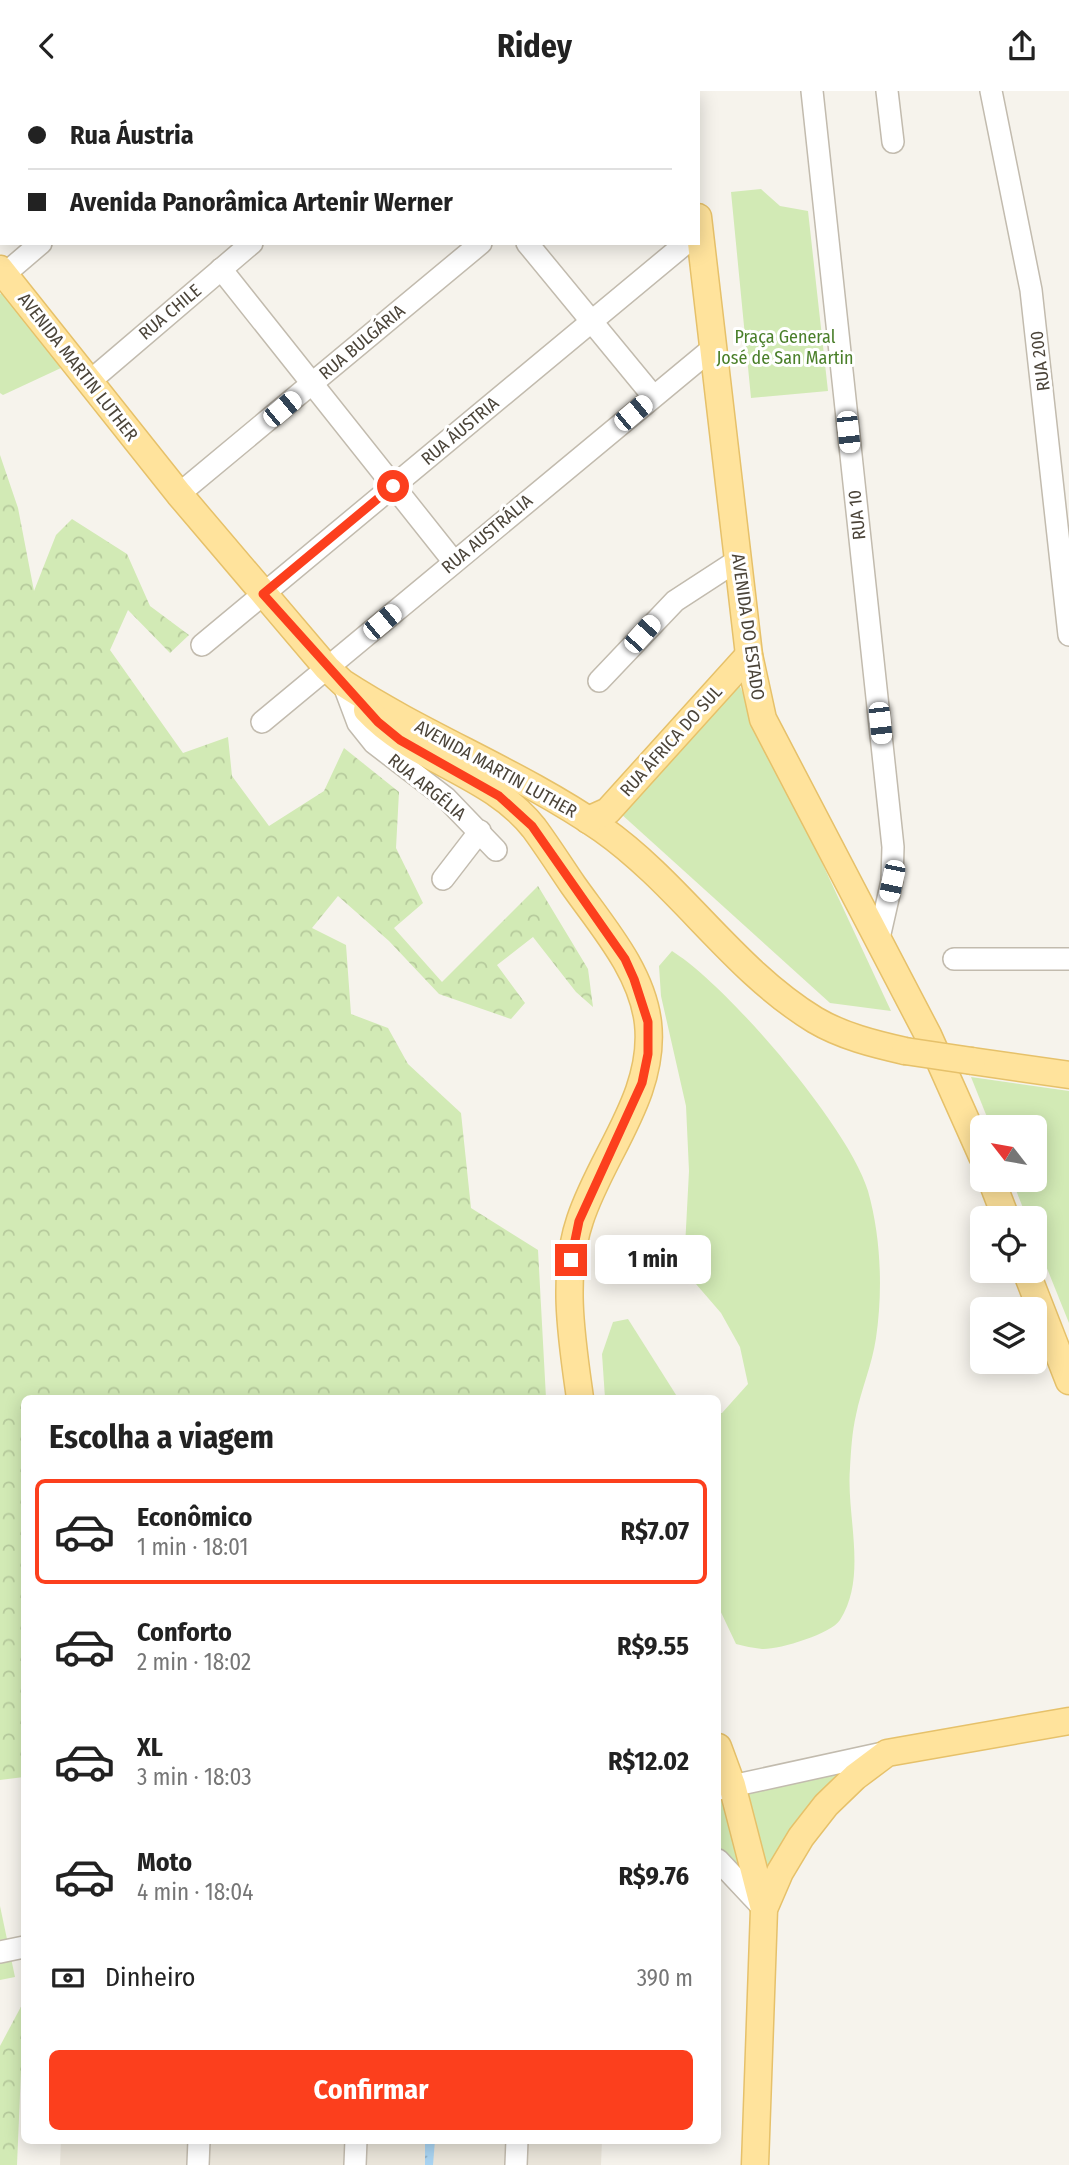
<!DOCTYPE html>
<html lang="pt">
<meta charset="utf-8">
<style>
body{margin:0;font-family:"Fira Sans Condensed",sans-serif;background:#f2f2f2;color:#222;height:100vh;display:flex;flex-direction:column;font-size:26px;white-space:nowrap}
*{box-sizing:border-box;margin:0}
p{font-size:23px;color:#767676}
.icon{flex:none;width:38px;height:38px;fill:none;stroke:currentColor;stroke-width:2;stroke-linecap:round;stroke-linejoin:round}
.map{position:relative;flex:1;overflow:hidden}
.details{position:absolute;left:21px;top:1304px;width:700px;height:749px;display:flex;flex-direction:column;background:#fff;border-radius:10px;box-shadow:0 4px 18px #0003}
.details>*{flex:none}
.hud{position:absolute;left:0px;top:0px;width:700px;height:154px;box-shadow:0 4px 18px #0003;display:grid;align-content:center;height:154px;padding:0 28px;background:#fff}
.needle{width:46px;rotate:301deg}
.tools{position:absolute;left:970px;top:1024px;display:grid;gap:14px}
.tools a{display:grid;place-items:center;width:77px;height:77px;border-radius:10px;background:#fff;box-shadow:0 4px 18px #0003;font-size:35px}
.end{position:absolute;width:32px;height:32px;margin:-16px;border:9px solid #fc3f1d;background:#fff;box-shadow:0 0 0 4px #fff}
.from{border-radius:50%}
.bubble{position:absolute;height:49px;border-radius:10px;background:#fff;box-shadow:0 4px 18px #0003;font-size:23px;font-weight:700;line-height:49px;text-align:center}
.car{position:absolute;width:21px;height:42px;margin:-21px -10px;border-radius:9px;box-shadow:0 0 5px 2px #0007;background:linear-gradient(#fff 24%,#345 0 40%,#fff 0 76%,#345 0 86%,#fff 0)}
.hud b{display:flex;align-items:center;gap:24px;height:66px;font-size:26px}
.hud b+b{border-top:2px solid #e0e0e0}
.hud i{width:18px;height:18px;background:#222}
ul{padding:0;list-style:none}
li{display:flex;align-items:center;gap:21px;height:105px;margin:0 14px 10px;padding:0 14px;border:4px solid transparent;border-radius:10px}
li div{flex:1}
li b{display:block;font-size:26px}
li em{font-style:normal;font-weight:700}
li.current{border-color:#fc3f1d}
li>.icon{width:63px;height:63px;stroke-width:1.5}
h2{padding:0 28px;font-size:32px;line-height:84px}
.pay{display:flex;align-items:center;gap:18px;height:77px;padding:0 28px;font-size:26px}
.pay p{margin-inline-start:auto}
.action{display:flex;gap:14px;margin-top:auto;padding:14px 28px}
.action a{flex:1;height:80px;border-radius:10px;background:#fc3f1d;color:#fff;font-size:28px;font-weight:700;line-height:80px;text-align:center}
header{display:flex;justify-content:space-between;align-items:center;height:91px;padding:0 28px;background:#fff;font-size:32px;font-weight:700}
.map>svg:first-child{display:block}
.residential{fill:#eae5da}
.green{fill:#d2eab5}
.forest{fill:url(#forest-crowns)}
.water{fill:url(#water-ripples)}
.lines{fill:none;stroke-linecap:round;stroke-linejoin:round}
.minor-casing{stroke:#c2bbae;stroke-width:24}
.major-casing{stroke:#e6c16a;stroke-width:29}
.minor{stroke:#fff;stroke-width:21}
.major{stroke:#ffe39c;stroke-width:26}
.major-bridge-casing{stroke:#e6c16a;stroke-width:29;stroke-linecap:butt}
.major-bridge{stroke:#ffe39c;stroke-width:26}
.route{stroke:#fc3f1d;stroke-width:9}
.labels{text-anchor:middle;stroke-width:6;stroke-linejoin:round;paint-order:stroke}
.street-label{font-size:18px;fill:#4b4439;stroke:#fff}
.park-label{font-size:18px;fill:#4a7f2a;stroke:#fff}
</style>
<header><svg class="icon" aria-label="back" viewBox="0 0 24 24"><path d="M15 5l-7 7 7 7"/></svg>Ridey<svg class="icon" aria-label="share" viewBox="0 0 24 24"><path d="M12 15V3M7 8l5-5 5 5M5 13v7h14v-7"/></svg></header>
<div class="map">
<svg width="1069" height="2074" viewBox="0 0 1069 2074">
<defs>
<pattern id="forest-crowns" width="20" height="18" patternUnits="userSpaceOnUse" patternTransform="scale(1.75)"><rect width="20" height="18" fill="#d2eab5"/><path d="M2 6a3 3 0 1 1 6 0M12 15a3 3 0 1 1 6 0" fill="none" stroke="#b6ca9c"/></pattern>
<pattern id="water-ripples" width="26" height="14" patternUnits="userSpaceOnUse" patternTransform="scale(1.75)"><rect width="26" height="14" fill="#a9d4f2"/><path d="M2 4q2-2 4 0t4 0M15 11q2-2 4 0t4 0" fill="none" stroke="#8caec5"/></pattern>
</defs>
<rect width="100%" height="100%" fill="#f6f3ec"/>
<!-- residential -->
<path class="residential" d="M 61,2049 L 602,2049 L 601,2074 L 60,2074 Z"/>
<!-- green -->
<g class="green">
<path d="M 761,98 L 780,115 L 808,120 L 828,300 L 751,307 L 731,101 Z"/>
<path d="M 8,197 L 61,277 L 3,304 L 0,302 L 0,203 Z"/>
<path d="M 737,589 L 891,920 L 830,912 L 620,722 Z"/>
<path d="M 672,860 C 728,895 849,1036 868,1100 C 881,1146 883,1200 876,1247 C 872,1274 861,1299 856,1324 C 852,1341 851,1360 850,1377 C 846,1425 868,1485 840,1529 C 831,1543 778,1559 762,1558 C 753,1557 744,1555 736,1553 L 718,1515 L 718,1322 L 722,1322 L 748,1293 L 740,1256 L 721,1222 L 696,1193 L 685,1156 L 689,1080 L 686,1015 L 661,905 L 659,875 Z"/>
<path d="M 971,986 L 1069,1000 L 1069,1232 L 1034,1145 L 1034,1127 L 1027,1127 L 1012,1089 L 1034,1088 L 1034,1036 L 991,1036 Z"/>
<path d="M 628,1228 L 678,1307 L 605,1307 L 602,1263 L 613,1231 Z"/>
<path d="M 845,1679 L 798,1727 L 766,1790 L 745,1699 Z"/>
<path d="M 729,1705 L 754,1793 L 718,1755 L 718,1707 Z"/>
<path d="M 0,1815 L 15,1886 L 0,1889 Z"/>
</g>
<!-- forest -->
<g class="forest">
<path d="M 0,364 L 18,417 L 34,500 L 56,444 L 72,428 L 127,463 L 150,515 L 189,544 L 170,562 L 128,519 L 110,559 L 183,662 L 228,646 L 232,685 L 269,735 L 324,700 L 344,657 L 399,701 L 396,757 L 423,812 L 394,837 L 442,891 L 538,795 L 588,878 L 593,916 L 576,901 L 533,846 L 497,874 L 525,912 L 511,928 L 439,903 L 389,850 L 338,805 L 312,837 L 346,854 L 351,923 L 388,937 L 408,973 L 461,1022 L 471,1117 L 538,1159 L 546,1307 L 24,1307 L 24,1686 L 0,1689 Z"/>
<path d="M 24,1910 L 17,2074 L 0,2074 L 0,1955 Z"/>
</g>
<!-- water -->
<path class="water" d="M 425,2049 L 435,2049 L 433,2074 L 425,2074 Z"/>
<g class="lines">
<defs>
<g id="minor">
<path d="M 85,0 L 85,2"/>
<path d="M 401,0 L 402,2"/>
<path d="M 812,0 L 893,756 L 892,790 L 879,847"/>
<path d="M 887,0 L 893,51"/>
<path d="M 991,0 L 1031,199 L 1069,544"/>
<path d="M 220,2 L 222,0"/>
<path d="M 430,2 L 432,0"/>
<path d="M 527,152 L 653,305"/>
<path d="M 221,178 L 454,471"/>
<path d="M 0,187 L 41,152"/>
<path d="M 89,291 L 252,152"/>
<path d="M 179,403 L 481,152"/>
<path d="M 202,554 L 686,152"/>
<path d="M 599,590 L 675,510 L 738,469"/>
<path d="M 343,592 L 358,632 L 374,652 L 446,707 L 496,759"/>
<path d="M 262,631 L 714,256"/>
<path d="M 443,788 L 480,740"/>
<path d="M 954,868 L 1069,868"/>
<path d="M 718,1698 L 883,1662"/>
<path d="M 718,1769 L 764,1818"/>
<path d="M 0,1861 L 24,1856"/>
<path d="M 198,2074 L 199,2049"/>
<path d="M 355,2074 L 356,2049"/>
<path d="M 516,2074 L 517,2049"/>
</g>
<g id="major">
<path d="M 596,0 L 597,2"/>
<path d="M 684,0 L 684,2"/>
<path d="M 698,126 L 749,564 L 763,628 L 928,944 L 982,1065"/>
<path d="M 0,178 L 179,403 L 327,577 L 343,592 C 426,646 521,682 602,738 C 680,793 733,879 815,929 C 842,945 874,953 905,960"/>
<path d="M 367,619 C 414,670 491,682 534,737 C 548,756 560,775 573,794 C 602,835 642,880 648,932 C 656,1004 601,1064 580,1129 C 561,1185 572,1250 580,1307"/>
<path d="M 588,729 L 608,720 L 749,564"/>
<path d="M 972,970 L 1069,984"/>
<path d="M 991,1088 L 1006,1127"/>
<path d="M 1026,1180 L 1069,1290"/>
<path d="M 718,1656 L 732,1694 L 764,1818"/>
<path d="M 755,2074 L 764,1818 L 780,1781 L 801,1746 L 826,1714 L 855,1686 L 887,1662 L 1069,1630"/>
</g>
</defs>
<!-- minor casing -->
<use href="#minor" class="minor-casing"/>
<!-- major casing -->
<use href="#major" class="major-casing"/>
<!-- minor -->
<use href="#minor" class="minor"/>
<!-- major -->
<use href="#major" class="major"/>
<defs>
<path id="major-bridge" d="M 905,960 L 972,970"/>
</defs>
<!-- major-bridge casing -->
<use href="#major-bridge" class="major-bridge-casing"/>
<!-- major-bridge -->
<use href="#major-bridge" class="major-bridge"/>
</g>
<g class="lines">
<!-- route -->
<path class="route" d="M 393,395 L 263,503 L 378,631 L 400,649 L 499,705 L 532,735 L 625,868 L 634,888 L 648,931 L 648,963 L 642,992 L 579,1130 L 571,1169"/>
</g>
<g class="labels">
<!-- street labels -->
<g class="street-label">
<text transform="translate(170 221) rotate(-40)" y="6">RUA CHILE</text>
<text transform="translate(362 251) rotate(-40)" y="6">RUA BULGÁRIA</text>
<text transform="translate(1040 270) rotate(-97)" y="6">RUA 200</text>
<text transform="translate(78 276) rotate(52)" y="6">AVENIDA MARTIN LUTHER</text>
<text transform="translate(460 340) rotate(-40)" y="6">RUA ÁUSTRIA</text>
<text transform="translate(857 424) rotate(-96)" y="6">RUA 10</text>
<text transform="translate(487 443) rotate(-40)" y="6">RUA AUSTRÁLIA</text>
<text transform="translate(748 536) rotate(82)" y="6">AVENIDA DO ESTADO</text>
<text transform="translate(671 650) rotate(-48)" y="6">RUA ÁFRICA DO SUL</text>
<text transform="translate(496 678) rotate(29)" y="6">AVENIDA MARTIN LUTHER</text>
<text transform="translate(427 696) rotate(39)" y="6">RUA ARGÉLIA</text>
</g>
<!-- park labels -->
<g class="park-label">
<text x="785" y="252">Praça General<tspan x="785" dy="21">José de San Martin</tspan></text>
</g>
</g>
</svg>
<div class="tools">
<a><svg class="needle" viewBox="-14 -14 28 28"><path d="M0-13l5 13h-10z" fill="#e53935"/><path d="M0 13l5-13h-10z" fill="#767676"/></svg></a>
<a><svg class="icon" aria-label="locate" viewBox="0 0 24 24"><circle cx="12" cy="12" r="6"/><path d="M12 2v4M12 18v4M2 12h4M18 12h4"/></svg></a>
<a><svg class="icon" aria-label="layers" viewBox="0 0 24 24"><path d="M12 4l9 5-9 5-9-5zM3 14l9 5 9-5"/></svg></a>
</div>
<i class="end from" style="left:393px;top:395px"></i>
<i class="end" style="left:571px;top:1169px"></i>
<div class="bubble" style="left:595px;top:1144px;width:116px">1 min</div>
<i class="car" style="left:282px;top:318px;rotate:50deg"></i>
<i class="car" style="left:633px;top:322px;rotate:50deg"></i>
<i class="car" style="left:848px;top:341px;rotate:174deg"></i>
<i class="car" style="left:382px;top:531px;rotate:50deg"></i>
<i class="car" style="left:642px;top:543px;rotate:42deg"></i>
<i class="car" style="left:880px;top:632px;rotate:174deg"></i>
<i class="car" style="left:892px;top:790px;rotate:192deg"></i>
<div class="hud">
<b><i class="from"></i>Rua Áustria</b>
<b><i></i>Avenida Panorâmica Artenir Werner</b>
</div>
<section class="details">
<h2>Escolha a viagem</h2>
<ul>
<li class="current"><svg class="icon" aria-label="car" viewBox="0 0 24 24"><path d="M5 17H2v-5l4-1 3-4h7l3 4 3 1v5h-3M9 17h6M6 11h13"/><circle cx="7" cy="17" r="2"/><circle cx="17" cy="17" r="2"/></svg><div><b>Econômico</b><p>1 min · 18:01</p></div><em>R$7.07</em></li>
<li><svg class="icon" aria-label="car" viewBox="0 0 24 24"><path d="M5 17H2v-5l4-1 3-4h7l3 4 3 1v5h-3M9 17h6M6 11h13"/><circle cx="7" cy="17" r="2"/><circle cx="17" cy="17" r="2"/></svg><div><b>Conforto</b><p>2 min · 18:02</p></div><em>R$9.55</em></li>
<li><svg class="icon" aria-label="car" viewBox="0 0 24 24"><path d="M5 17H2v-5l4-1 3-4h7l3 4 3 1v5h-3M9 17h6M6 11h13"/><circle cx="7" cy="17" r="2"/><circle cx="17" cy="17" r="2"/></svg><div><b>XL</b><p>3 min · 18:03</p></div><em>R$12.02</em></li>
<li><svg class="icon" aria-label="car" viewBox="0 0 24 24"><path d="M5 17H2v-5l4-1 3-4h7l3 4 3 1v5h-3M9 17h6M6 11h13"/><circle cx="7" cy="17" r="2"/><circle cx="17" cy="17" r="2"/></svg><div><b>Moto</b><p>4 min · 18:04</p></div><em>R$9.76</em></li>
</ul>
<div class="pay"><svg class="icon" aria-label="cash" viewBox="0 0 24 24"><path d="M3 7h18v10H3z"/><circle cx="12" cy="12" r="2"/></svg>Dinheiro<p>390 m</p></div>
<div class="action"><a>Confirmar</a></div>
</section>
</div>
